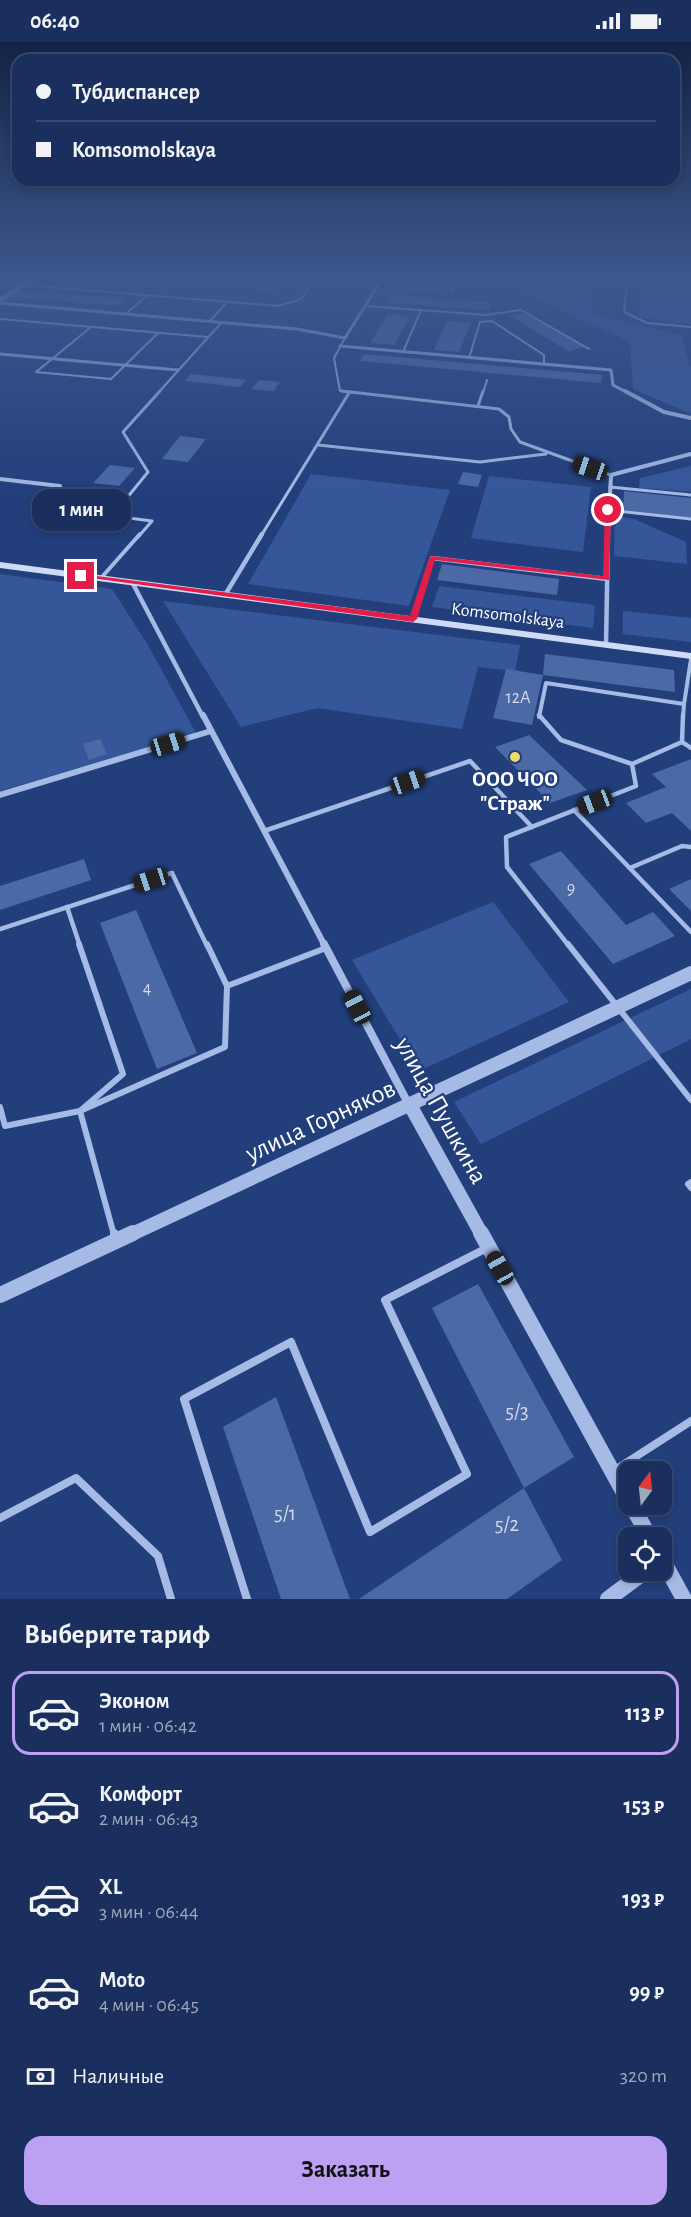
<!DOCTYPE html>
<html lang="ru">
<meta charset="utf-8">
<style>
body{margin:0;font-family:"Alegreya Sans",sans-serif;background:#273b66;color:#f1f3f6;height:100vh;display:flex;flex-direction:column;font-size:22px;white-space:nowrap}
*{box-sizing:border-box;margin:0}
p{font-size:20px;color:#9fa9bc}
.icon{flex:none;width:33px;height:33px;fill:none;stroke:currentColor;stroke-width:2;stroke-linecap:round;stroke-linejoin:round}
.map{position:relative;height:1557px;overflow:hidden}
.drawer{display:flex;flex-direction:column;background:#1a2f5d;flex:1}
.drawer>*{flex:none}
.top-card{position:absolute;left:12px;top:12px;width:668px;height:132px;border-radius:18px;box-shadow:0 3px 9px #0003,0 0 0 2px #384a72;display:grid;align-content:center;height:132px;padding:0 24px;background:#1a2f5d}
.needle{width:39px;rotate:15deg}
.controls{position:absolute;left:618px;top:1419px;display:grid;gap:12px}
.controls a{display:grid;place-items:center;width:54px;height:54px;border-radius:12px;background:#1a2f5d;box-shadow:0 3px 9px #0003,0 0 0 2px #384a72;font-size:30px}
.end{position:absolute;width:27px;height:27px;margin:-14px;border:8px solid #e11d48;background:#fff;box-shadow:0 0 0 3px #fff}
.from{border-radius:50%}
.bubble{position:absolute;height:42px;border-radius:18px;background:#1a2f5d;box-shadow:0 3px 9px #0003,0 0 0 2px #384a72;font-size:20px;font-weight:700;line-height:42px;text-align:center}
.car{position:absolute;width:18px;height:36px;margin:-18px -9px;border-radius:8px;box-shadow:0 0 4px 2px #0007;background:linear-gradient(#222 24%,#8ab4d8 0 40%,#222 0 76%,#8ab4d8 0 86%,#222 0)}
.top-card b{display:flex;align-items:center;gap:21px;height:57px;font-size:22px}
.top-card b+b{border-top:2px solid #384a72}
.top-card i{width:15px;height:15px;background:#f1f3f6}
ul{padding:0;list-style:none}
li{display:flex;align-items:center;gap:18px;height:84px;margin:0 12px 9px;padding:0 12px;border:3px solid transparent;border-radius:18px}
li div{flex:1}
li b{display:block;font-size:22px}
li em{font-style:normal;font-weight:700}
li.active{border-color:#bca0f2}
li>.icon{width:54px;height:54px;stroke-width:1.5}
h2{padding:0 24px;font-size:27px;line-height:72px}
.pay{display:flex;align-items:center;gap:15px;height:66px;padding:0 24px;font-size:22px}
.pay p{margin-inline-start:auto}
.action{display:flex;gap:12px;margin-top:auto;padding:12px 24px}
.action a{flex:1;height:69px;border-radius:18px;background:#bca0f2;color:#111;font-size:24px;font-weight:700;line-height:69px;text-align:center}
.status{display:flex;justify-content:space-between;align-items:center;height:42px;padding:0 30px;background:#1a2f5d;direction:ltr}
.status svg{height:16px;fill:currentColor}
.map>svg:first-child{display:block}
.green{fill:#35579a}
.building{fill:#4b69a5}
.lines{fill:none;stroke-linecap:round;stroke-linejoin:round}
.service-far5{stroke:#a5bbe6;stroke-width:2}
.service-far4{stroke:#a5bbe6;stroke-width:3}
.service-far3{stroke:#a5bbe6;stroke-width:4}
.service-far2{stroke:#a5bbe6;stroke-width:4.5}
.service-far1{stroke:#a5bbe6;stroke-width:6}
.service{stroke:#a5bbe6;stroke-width:8}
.pedestrian-far1{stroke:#a5bbe6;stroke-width:3}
.pedestrian{stroke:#a5bbe6;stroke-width:4.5}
.minor-far4{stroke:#a5bbe6;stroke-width:3}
.minor-far3{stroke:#a5bbe6;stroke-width:4}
.minor-far2{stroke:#a5bbe6;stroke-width:4.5}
.minor-far1{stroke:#a5bbe6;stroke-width:6}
.minor{stroke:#a5bbe6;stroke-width:8}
.tertiary-far2{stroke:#a5bbe6;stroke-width:5}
.tertiary-far1{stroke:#a5bbe6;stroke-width:14}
.tertiary{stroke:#a5bbe6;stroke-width:16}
.secondary{fill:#cfdbf5;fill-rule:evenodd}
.route{fill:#e11d48}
.poi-dot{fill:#f1da68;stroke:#223f7c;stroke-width:2}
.labels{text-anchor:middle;stroke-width:4.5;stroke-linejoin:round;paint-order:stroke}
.far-street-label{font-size:18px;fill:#fff;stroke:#223f7c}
.number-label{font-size:18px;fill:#d2dae8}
.poi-label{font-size:21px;font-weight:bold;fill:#fff;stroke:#223f7c}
.near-number-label{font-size:21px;fill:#d2dae8}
.near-street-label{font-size:26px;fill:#fff;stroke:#223f7c}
</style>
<div class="status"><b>06:40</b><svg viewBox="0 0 49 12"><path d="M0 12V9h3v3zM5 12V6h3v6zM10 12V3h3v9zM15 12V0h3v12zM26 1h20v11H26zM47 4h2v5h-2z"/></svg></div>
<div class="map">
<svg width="691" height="1557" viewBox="0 0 691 1557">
<rect width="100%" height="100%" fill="#223f7c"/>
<!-- green -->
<g class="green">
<path d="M 489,237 L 559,237 L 558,244 L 591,246 L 592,272 L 681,293 L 691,326 L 691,372 L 633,347 L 630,300 L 523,251 L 521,239 Z"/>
<path d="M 642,237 L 691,237 L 691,282 L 639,275 Z"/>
<path d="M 691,424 L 691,450 L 639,446 L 640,436 Z"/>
<path d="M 311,432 L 450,448 L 409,564 L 248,542 Z"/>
<path d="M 489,434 L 591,445 L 583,510 L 471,496 Z"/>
<path d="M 615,474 L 634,477 L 686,500 L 687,522 L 614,514 Z"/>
<path d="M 0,532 L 112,547 L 148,603 L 196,691 L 0,749 Z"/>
<path d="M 439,544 L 595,563 L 593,586 L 432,565 Z"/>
<path d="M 163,559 L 520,603 L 515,629 L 478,625 L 462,687 L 317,666 L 241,685 Z"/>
<path d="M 623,569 L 691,576 L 691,600 L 623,592 Z"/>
<path d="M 493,860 L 569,960 L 419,1029 L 352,918 Z"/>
<path d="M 691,947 L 691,997 L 481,1102 L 454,1060 Z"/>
</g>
<!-- building -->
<g class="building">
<path d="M 276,240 L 290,241 L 285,246 L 274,245 L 269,251 L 257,250 L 262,244 L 271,245 Z"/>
<path d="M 408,240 L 445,243 L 440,252 L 402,249 Z"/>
<path d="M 19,248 L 126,257 L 117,264 L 9,255 Z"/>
<path d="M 390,253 L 492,261 L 489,268 L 386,261 Z"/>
<path d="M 527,271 L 585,305 L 568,309 L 511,274 Z"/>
<path d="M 387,272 L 410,274 L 394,303 L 370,301 Z"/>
<path d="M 447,279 L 471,281 L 459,310 L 434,308 Z"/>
<path d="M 364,312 L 602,333 L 601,341 L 360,319 Z"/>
<path d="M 191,332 L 246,338 L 240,345 L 185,339 Z"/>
<path d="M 259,338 L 280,340 L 274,349 L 252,347 Z"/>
<path d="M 180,394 L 206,397 L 188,420 L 162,417 Z"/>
<path d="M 110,423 L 135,426 L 119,444 L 93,441 Z"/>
<path d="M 463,430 L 482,433 L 478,445 L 458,442 Z"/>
<path d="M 624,449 L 691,456 L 691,476 L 623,468 Z"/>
<path d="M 442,522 L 559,537 L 557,553 L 437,538 Z"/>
<path d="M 545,612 L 674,628 L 675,650 L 543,633 Z"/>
<path d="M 506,627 L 543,633 L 532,683 L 493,676 Z"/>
<path d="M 529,693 L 587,748 L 550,761 L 495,705 Z"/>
<path d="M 100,697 L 107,712 L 89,718 L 83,702 Z"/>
<path d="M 691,717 L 691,789 L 672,771 L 646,781 L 626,761 L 666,745 L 652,732 Z"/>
<path d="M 561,809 L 626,883 L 653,870 L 675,894 L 613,922 L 529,822 Z"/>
<path d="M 84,817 L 91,838 L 0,868 L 0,844 Z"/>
<path d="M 691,837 L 691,869 L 669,847 Z"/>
<path d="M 136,868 L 197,1011 L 157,1027 L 100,881 Z"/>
<path d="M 478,1242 L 574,1415 L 524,1446 L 432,1266 Z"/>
<path d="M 276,1355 L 350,1557 L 281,1557 L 223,1385 Z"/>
<path d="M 524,1446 L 562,1518 L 507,1557 L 359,1557 Z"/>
</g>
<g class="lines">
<!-- service-far5 -->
<g class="service-far5">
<path d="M 410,237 L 456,241 L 452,249"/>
<path d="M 627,237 L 624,270 L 647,281 L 691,285"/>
<path d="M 24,243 L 278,264 L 301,257 L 315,237"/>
<path d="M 365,264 L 486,273 L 521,268 L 589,307"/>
<path d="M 126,272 L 147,253"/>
<path d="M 0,277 L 208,295"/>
<path d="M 210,279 L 227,260"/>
<path d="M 91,285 L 36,330 L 111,337 L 158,291"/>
<path d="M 345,296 L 334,316 L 340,349 L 355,351"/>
<path d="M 403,310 L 421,268"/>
<path d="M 469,316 L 480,280 L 492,279 L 544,313 L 544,322"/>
<path d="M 158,351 L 222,280"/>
<path d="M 483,351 L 487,338"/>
</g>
<!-- service-far4 -->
<g class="service-far4">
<path d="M 342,349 L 499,367 L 509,375 L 511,387 L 520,400 L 611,433"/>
<path d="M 478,364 L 483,349"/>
<path d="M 318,403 L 480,420 L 546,412"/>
<path d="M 610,445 L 691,453"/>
<path d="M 608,468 L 691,477"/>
<path d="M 139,494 L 152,479 L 121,475 L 126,457 L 148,430 L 123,390 L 160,349"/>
</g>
<!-- service-far3 -->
<g class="service-far3">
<path d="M 101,536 L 140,492"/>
<path d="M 539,675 L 546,641 L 684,662 L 691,617"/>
<path d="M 683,675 L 684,662"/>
</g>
<!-- service-far2 -->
<g class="service-far2">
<path d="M 539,673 L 561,698 L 632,722"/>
<path d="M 682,700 L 683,673"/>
<path d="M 574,768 L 691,890"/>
<path d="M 264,789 L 470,719 L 532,785"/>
<path d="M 630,826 L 682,804 L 691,805"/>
<path d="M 67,865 L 80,904"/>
<path d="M 0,887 L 172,831 L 207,904"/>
<path d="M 569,904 L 507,825 L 506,795 L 636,744 L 632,722 L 682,700 L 691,706"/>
</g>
<!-- service-far1 -->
<g class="service-far1">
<path d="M 79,902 L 123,1032 L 80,1069 L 114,1193"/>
<path d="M 207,902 L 227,944 L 326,906"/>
<path d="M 568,902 L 691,1058"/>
<path d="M 0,1065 L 5,1084 L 80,1069 L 225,1005 L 227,944"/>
<path d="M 691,1140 L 688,1142 L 691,1146"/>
</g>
<!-- service -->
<g class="service">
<path d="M 114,1191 L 115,1196"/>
<path d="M 615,1428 L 691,1379"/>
<path d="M 0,1476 L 76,1436 L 158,1514 L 171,1557"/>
<path d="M 247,1557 L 184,1357 L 291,1300 L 370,1490 L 467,1432 L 385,1258 L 485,1207"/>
</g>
<!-- pedestrian-far1 -->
<path class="pedestrian-far1" d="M 261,494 L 349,351"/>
<!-- pedestrian -->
<path class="pedestrian" d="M 225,553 L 262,492"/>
<!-- minor-far4 -->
<g class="minor-far4">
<path d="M 311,237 L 315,237"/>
<path d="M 0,261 L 297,287 L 345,296 L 382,237"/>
<path d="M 340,304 L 611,328 L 613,343 L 628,351"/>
<path d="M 0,312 L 178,328"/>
</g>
<!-- minor-far3 -->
<g class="minor-far3">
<path d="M 625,349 L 664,370 L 691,376"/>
<path d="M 0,437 L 60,444"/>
<path d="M 608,494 L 611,433 L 691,412"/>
</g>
<!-- minor-far2 -->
<g class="minor-far2">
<path d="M 132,540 L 203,675"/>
<path d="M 413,577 L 432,516 L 607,537"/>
<path d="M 606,603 L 608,492"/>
</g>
<!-- minor-far1 -->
<g class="minor-far1">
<path d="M 203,673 L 325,904"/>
<path d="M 0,753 L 211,689"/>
</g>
<!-- minor -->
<path class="minor" d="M 324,902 L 409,1063"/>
<!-- tertiary-far2 -->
<path class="tertiary-far2" d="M 0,258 L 33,237"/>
<!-- tertiary-far1 -->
<g class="tertiary-far1">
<path d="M 410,1063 L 482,1193"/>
<path d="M 130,1193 L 691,931"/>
</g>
<!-- tertiary -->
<g class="tertiary">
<path d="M 481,1191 L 628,1458"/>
<path d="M 0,1253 L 133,1191"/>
<path d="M 631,1462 L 650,1496"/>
<path d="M 662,1517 L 684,1557"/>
<path d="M 608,1557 L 647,1528"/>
</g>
<!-- secondary -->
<path class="secondary" d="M 0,520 L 691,611 L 691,617 L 0,526 Z"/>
</g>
<!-- sky -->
<linearGradient id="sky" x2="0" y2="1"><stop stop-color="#132344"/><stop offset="0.52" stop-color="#3e588e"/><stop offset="1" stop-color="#3e588e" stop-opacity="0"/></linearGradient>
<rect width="691" height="455" fill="url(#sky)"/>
<!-- route -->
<path class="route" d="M 608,466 L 611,468 L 609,538 L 435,518 L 417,577 L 413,580 L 77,534 L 81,532 L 410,574 L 429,516 L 432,514 L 603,534 L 605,468 Z"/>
<!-- markers -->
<circle class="poi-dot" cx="515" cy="715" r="6"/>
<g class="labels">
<!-- far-street labels -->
<g class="far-street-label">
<text transform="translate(508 573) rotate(7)" y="6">Komsomolskaya</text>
</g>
<!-- number labels -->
<g class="number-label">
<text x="518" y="661">12А</text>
<text x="571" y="852">9</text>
<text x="147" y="952">4</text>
</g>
<!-- poi labels -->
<g class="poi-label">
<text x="515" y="744">ООО ЧОО<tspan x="515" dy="24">"Страж"</tspan></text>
</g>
<!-- near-number labels -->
<g class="near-number-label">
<text x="517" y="1376">5/3</text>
<text x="285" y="1478">5/1</text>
<text x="507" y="1489">5/2</text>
</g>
<!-- near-street labels -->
<g class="near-street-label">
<text transform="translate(442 1068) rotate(61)" y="9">улица Пушкина</text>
<text transform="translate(320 1078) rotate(-25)" y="9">улица Горняков</text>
</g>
</g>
</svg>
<div class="controls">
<a><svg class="needle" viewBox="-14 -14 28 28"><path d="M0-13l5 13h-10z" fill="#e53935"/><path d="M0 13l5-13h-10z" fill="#9fa9bc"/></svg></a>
<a><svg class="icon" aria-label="locate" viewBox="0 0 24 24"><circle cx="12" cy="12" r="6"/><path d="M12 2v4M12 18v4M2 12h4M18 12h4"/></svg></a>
</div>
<i class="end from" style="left:608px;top:468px"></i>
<i class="end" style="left:81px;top:534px"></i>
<div class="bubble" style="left:32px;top:447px;width:99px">1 мин</div>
<i class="car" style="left:590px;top:426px;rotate:289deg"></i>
<i class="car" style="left:168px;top:702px;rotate:73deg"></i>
<i class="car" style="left:408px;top:740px;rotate:71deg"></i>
<i class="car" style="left:595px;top:760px;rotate:249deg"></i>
<i class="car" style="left:151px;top:838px;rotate:252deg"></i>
<i class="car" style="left:357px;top:965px;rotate:332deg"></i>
<i class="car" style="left:500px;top:1226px;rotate:331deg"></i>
<div class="top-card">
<b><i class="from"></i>Тубдиспансер</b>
<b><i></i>Komsomolskaya</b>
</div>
</div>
<section class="drawer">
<h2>Выберите тариф</h2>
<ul>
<li class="active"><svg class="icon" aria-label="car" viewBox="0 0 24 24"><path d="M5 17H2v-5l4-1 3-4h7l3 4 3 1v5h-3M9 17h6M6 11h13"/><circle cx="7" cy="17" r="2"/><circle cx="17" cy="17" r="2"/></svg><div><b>Эконом</b><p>1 мин · 06:42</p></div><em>113 ₽</em></li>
<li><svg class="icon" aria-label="car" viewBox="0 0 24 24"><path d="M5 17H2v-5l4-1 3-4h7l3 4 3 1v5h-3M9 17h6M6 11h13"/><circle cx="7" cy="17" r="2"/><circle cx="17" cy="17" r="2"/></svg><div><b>Комфорт</b><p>2 мин · 06:43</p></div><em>153 ₽</em></li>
<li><svg class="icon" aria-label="car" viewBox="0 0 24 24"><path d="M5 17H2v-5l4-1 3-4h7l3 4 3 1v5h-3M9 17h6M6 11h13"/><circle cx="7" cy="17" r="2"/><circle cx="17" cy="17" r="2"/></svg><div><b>XL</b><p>3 мин · 06:44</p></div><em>193 ₽</em></li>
<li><svg class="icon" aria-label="car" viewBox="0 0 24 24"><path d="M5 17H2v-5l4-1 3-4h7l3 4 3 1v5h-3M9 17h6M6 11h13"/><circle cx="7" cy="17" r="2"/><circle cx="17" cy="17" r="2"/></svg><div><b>Moto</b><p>4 мин · 06:45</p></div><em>99 ₽</em></li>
</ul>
<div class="pay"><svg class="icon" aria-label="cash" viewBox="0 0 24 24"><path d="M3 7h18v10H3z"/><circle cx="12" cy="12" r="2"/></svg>Наличные<p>320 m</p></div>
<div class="action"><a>Заказать</a></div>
</section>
